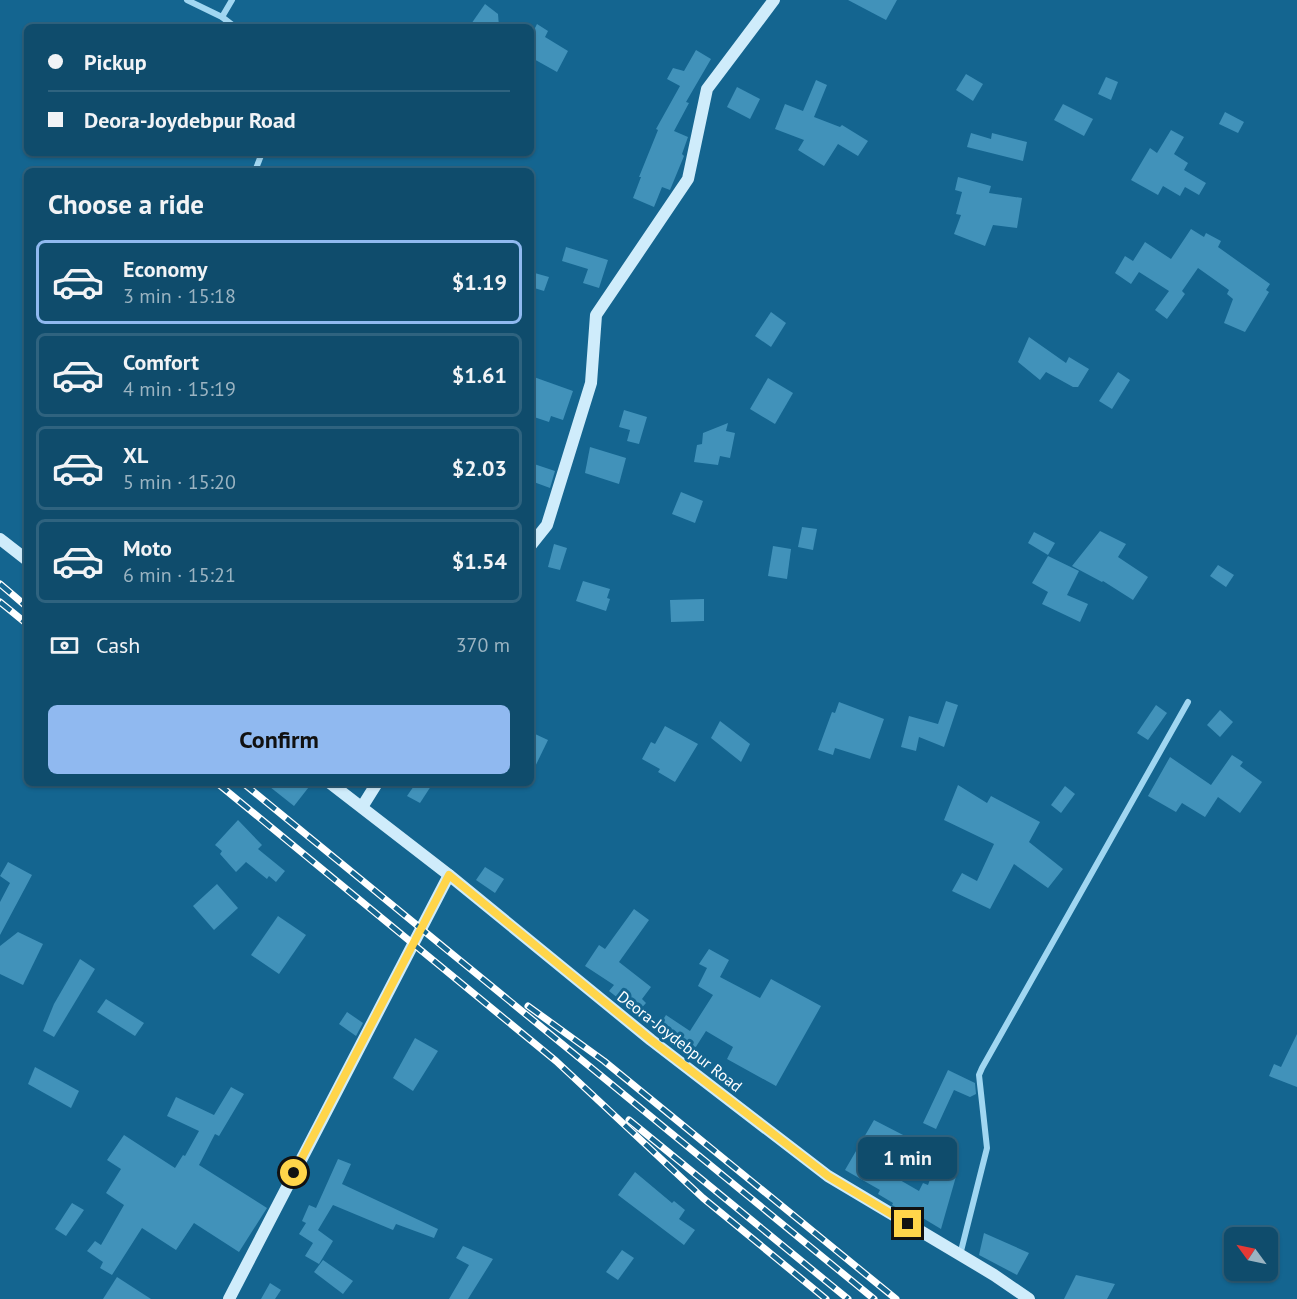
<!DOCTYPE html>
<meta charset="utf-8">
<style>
body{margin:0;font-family:"PT Sans",sans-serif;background:#185372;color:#f1f3f6;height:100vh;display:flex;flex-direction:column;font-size:22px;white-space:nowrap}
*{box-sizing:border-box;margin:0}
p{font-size:20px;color:#9bb4c2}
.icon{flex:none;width:33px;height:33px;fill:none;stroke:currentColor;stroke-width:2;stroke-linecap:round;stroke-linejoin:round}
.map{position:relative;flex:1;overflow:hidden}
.details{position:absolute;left:24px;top:168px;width:510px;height:618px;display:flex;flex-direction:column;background:#0f4c6c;border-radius:9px;box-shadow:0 2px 4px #0004,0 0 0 2px #2f637f}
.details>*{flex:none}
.top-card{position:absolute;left:24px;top:24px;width:510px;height:132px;border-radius:9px;box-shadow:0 2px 4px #0004,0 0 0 2px #2f637f;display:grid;align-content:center;height:132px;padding:0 24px;background:#0f4c6c}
.needle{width:39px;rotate:303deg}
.controls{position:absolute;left:1224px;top:1227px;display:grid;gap:12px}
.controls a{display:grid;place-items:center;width:54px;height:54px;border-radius:9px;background:#0f4c6c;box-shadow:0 2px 4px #0004,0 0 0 2px #2f637f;font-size:30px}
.end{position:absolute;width:27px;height:27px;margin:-14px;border:8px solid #ffd54a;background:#111;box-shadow:0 0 0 3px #111}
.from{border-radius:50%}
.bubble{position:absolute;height:42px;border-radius:9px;background:#0f4c6c;box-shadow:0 2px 4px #0004,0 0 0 2px #2f637f;font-size:20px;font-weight:800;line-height:42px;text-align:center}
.top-card b{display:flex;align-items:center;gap:21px;height:57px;font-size:22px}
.top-card b+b{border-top:2px solid #2f637f}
.top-card i{width:15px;height:15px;background:#f1f3f6}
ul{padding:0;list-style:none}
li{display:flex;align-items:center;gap:18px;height:84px;margin:0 12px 9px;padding:0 12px;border:3px solid #2f637f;border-radius:9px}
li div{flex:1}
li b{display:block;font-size:22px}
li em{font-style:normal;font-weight:800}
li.on{border-color:#90b9f0}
li>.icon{width:54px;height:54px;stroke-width:1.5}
h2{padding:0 24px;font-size:27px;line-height:72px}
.pay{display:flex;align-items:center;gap:15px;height:66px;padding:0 24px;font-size:22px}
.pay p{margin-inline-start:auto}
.primary-button{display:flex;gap:12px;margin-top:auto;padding:12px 24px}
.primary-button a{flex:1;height:69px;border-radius:9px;background:#90b9f0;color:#111;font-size:24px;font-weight:800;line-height:69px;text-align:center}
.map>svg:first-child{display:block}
.building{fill:#4192ba}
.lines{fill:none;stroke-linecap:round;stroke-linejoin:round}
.street{stroke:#a0d6f1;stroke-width:6}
.secondary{stroke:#cfecfb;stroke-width:12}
.rail-casing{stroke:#fff;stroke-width:7}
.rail{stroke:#146590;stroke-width:4.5;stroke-dasharray:14;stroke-linecap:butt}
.route{stroke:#ffd54a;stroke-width:8}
.labels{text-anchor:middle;stroke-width:6;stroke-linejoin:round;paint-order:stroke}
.street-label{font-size:16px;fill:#fff;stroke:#146590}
</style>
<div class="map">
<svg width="1297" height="1299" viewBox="0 0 1297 1299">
<rect width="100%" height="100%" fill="#146590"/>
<!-- building -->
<g class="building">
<path d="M 848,0 L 897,0 L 886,20 Z"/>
<path d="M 485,4 L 498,14 L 499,27 L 469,27 Z"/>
<path d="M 537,24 L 548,31 L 545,37 L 568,51 L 557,72 L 532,58 L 531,60 L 531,29 L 534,30 Z"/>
<path d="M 696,50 L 711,59 L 686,102 L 689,103 L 674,131 L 688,137 L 682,154 L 684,156 L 670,190 L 662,187 L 654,207 L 633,198 L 641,177 L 639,177 L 658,130 L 656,129 L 680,86 L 667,79 L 673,68 L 684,71 Z"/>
<path d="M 966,74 L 983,84 L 973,101 L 956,90 Z"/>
<path d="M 1106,77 L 1118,82 L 1111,100 L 1098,94 Z"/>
<path d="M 816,80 L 827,85 L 814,117 L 840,127 L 842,125 L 868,141 L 858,156 L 838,144 L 824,166 L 798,150 L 804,140 L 775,129 L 785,104 L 803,111 Z"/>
<path d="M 737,87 L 760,99 L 750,119 L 727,107 Z"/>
<path d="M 1063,104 L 1093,119 L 1084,136 L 1054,120 Z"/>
<path d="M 1225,112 L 1244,122 L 1238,133 L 1219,124 Z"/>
<path d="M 1171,130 L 1184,137 L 1174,154 L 1188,163 L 1184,170 L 1206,183 L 1199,195 L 1185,187 L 1180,196 L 1163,186 L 1158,195 L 1131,180 L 1150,148 L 1157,153 Z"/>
<path d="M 971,133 L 991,139 L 992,133 L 1027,142 L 1023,161 L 967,147 Z"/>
<path d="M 958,177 L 991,186 L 989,193 L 1022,198 L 1017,228 L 993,225 L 985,246 L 954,234 L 961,215 L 956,214 L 962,192 L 955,190 Z"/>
<path d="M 1191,229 L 1204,237 L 1206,233 L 1221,241 L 1218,247 L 1270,284 L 1266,290 L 1269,292 L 1245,332 L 1224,323 L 1233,299 L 1227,294 L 1229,290 L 1198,268 L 1182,291 L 1185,294 L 1167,319 L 1155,310 L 1169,291 L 1139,272 L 1131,284 L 1115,273 L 1125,256 L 1133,261 L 1145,242 L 1171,259 Z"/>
<path d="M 566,247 L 608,260 L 599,288 L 583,283 L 588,269 L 562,261 Z"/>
<path d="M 531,272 L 549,277 L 544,291 L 531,287 Z"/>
<path d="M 771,312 L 786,323 L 771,347 L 755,336 Z"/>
<path d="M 1029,337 L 1066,363 L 1069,357 L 1089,369 L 1078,387 L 1073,387 L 1046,372 L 1040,380 L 1018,362 Z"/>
<path d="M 1118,372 L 1130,380 L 1112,409 L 1099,401 Z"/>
<path d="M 531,376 L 573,391 L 563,420 L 551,416 L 549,422 L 531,416 Z"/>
<path d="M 768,378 L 793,393 L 775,424 L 750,409 Z"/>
<path d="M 624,410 L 647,417 L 639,444 L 627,441 L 630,430 L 619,427 Z"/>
<path d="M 728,423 L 726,431 L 735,433 L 730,458 L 720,456 L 718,465 L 694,462 L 697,445 L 702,444 L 703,433 Z"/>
<path d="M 590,447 L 626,458 L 619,484 L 585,473 Z"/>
<path d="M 531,463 L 555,471 L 550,488 L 531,481 Z"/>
<path d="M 681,492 L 703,501 L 695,523 L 672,514 Z"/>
<path d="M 802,527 L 817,529 L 813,550 L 798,547 Z"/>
<path d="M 1100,531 L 1126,544 L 1118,557 L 1148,577 L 1133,600 L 1103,581 L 1102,582 L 1072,566 Z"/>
<path d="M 1034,532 L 1055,543 L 1048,555 L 1028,543 Z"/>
<path d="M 554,544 L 567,548 L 560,570 L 548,567 Z"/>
<path d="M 773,546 L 791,549 L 787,579 L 768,576 Z"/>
<path d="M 1048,556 L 1079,571 L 1067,595 L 1088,604 L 1080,622 L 1042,604 L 1048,592 L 1032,583 Z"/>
<path d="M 1218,565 L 1234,575 L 1226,587 L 1210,576 Z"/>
<path d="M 583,581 L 610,589 L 607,598 L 610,599 L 606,611 L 576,601 Z"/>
<path d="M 704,599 L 704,621 L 671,622 L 670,600 Z"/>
<path d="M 946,701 L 958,705 L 944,747 L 919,737 L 916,751 L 901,747 L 909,716 L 938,724 Z"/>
<path d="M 839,702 L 884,719 L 870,759 L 835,748 L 833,755 L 818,750 L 832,712 L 835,713 Z"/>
<path d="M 1156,705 L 1167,713 L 1148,740 L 1137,733 Z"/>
<path d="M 1220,710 L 1233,722 L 1220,737 L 1207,725 Z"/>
<path d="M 720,721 L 750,744 L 741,762 L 711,738 Z"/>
<path d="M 665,726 L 698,744 L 675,782 L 658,772 L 660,769 L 642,759 L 651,742 L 655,744 Z"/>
<path d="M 535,734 L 548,740 L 531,775 L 531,743 Z"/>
<path d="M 1232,755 L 1243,762 L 1240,766 L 1262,782 L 1240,813 L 1218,797 L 1205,817 L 1182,803 L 1176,812 L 1148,796 L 1170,757 L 1211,785 Z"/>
<path d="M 265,783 L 312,783 L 294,806 Z"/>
<path d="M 416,783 L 433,783 L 420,803 L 407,796 Z"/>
<path d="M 958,785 L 987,803 L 991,796 L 1040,822 L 1029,842 L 1063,869 L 1048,888 L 1014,864 L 990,909 L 952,891 L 962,873 L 977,881 L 994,844 L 944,820 Z"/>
<path d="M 1065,786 L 1075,794 L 1061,813 L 1051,805 Z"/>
<path d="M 238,820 L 262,845 L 258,849 L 285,871 L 276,882 L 269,876 L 267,879 L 246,862 L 236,872 L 220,854 L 222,851 L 215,845 Z"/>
<path d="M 8,862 L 32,875 L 0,935 L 0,902 L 10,883 L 0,876 Z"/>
<path d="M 485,867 L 504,879 L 495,893 L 476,880 Z"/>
<path d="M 217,884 L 238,908 L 214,930 L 193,906 Z"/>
<path d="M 634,909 L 649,920 L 619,962 L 651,987 L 642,999 L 646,1003 L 637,1013 L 609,991 L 614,985 L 585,966 L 599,945 L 605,949 Z"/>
<path d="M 278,916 L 306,935 L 279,974 L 251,955 Z"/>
<path d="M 18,932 L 43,944 L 23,985 L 0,974 L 0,946 Z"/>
<path d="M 709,949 L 729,960 L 720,977 L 760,998 L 771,979 L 821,1006 L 776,1086 L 727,1059 L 733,1047 L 706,1031 L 692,1053 L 657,1029 L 666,1015 L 690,1031 L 713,995 L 698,986 L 707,968 L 699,964 Z"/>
<path d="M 80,959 L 95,969 L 54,1037 L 43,1031 L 54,1004 Z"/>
<path d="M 106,999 L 144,1023 L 135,1036 L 97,1012 Z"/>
<path d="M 347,1012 L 363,1023 L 356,1036 L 339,1024 Z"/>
<path d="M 1297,1034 L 1297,1087 L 1269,1076 L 1274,1064 L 1281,1067 Z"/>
<path d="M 415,1038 L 438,1051 L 413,1091 L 393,1078 Z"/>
<path d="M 35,1067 L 79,1091 L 71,1108 L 28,1084 Z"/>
<path d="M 948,1070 L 975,1083 L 976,1094 L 970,1097 L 954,1090 L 936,1129 L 923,1123 Z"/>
<path d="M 231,1087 L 244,1094 L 219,1136 L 215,1134 L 199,1165 L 267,1208 L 239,1252 L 194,1223 L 176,1250 L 142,1228 L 112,1275 L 100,1268 L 103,1262 L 87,1251 L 95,1241 L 101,1245 L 124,1205 L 106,1193 L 121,1169 L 107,1160 L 124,1135 L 175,1168 L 183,1155 L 185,1156 L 199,1131 L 167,1116 L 176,1097 L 214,1115 Z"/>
<path d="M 874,1120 L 907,1137 L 886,1172 L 919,1191 L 923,1183 L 928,1185 L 934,1168 L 957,1173 L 941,1229 L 921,1217 L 919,1221 L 892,1205 L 893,1203 L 878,1194 L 880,1190 L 845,1170 Z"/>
<path d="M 338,1159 L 351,1164 L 342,1184 L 438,1229 L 434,1238 L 396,1224 L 393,1230 L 333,1205 L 318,1230 L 333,1241 L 319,1264 L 305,1256 L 313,1243 L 299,1234 L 306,1223 L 302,1221 L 309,1205 L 316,1208 Z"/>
<path d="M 635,1172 L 672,1203 L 674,1201 L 685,1210 L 679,1219 L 695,1230 L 684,1245 L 618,1195 Z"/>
<path d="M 72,1203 L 84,1210 L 66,1236 L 55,1229 Z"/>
<path d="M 984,1233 L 1029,1253 L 1017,1275 L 979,1255 Z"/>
<path d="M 463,1246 L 493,1259 L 468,1299 L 449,1299 L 469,1265 L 456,1258 Z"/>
<path d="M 622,1250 L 634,1258 L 618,1280 L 606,1272 Z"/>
<path d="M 323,1260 L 353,1281 L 343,1294 L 314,1272 Z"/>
<path d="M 1076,1275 L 1115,1284 L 1107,1299 L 1064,1299 Z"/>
<path d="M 117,1277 L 151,1299 L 103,1299 Z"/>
<path d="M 270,1283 L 281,1290 L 275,1299 L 261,1299 Z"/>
</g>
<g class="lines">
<!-- street -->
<g class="street">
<path d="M 187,0 L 222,17 L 235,27"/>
<path d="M 222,17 L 232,0"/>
<path d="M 255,171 L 262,153"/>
<path d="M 960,1255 L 987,1148 L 979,1075 L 982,1068 L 1188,702"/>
</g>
<!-- secondary -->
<g class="secondary">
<path d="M 0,539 L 27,560"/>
<path d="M 531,545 L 547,525 L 591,383 L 596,315 L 688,179 L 707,89 L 774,0"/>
<path d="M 330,783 L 449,875 L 651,1040 L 828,1176 L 994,1275 L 1029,1299"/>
<path d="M 362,807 L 377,783"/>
<path d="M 229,1299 L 449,875"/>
</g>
<defs>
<g id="rail">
<path d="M 0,584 L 27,607"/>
<path d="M 0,602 L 27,624"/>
<path d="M 217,783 L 556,1061 L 703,1198 L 826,1299"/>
<path d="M 243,783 L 874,1299"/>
<path d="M 528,1006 L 604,1061 L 896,1299"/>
<path d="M 629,1120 L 848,1299"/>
</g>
</defs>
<!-- rail casing -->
<use href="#rail" class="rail-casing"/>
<!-- rail -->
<use href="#rail" class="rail"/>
</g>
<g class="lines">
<!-- route -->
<path class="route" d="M 294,1173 L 449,875 L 651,1040 L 828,1176 L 908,1224"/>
</g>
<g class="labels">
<!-- street labels -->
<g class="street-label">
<text transform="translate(680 1041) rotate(38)" y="6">Deora-Joydebpur Road</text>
</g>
</g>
</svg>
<div class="controls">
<a><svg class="needle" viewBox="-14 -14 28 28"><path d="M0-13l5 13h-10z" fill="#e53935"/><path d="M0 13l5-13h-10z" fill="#9bb4c2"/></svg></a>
</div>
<i class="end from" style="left:294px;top:1173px"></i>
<i class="end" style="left:908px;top:1224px"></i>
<div class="bubble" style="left:858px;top:1137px;width:99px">1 min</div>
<div class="top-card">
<b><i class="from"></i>Pickup</b>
<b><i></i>Deora-Joydebpur Road</b>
</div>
<section class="details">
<h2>Choose a ride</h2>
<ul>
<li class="on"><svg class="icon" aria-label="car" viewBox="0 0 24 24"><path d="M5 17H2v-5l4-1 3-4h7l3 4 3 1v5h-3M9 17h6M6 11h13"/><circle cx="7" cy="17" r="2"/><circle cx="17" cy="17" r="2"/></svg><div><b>Economy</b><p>3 min · 15:18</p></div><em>$1.19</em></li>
<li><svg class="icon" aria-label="car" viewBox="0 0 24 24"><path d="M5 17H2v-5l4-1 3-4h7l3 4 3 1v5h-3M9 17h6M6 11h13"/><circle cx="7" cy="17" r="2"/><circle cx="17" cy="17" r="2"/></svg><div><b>Comfort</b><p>4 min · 15:19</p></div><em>$1.61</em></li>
<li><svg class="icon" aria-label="car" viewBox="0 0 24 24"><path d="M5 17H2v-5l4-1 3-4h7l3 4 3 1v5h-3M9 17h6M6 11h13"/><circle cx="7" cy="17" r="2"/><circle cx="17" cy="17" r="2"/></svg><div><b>XL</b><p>5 min · 15:20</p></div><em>$2.03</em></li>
<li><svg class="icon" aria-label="car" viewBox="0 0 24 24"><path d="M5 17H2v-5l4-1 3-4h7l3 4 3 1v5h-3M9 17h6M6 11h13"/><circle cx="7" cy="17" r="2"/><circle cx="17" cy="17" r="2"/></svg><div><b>Moto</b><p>6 min · 15:21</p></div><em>$1.54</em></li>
</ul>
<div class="pay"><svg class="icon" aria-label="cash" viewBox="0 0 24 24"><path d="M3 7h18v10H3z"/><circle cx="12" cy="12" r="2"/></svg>Cash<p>370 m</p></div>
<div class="primary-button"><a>Confirm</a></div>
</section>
</div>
